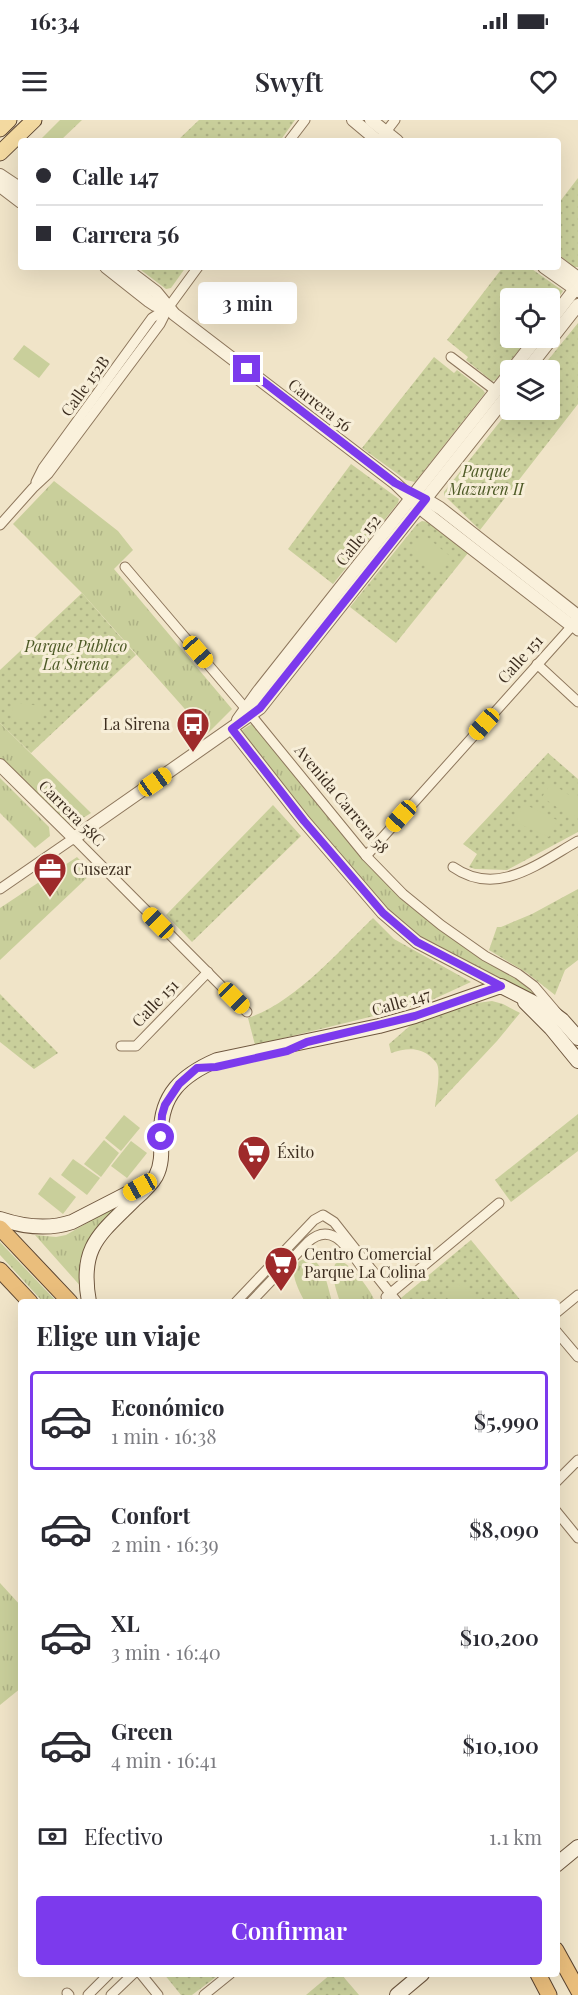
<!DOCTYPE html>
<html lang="es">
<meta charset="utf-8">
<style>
body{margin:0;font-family:"Playfair Display",serif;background:#f2f2f3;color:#2b2b33;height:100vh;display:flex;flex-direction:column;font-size:22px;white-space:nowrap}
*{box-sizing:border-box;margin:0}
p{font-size:20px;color:#7c7c81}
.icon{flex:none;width:33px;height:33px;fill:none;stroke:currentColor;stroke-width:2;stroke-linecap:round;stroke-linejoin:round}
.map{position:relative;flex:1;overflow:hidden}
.sheet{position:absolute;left:18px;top:1179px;width:542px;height:678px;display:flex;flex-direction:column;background:#fff;border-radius:6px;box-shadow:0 6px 24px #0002}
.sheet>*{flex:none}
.banner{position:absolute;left:18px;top:18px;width:543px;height:132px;border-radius:6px;box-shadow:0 6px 24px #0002;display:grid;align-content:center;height:132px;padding:0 18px;background:#fff}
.controls{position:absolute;left:500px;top:168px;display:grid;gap:12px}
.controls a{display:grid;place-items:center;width:60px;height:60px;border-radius:6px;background:#fff;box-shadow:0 6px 24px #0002;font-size:30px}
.end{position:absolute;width:27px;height:27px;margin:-14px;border:8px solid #7c3aed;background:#fff;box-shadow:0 0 0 3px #fff}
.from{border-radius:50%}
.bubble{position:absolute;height:42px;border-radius:6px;background:#fff;box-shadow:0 6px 24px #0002;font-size:20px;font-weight:600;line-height:42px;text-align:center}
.car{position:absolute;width:18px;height:36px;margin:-18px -9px;border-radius:8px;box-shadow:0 0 4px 2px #0007;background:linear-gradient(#f5c518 24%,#345 0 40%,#f5c518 0 76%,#345 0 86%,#f5c518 0)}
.banner b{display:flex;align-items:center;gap:21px;height:57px;font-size:22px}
.banner b+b{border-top:2px solid #e1e1e2}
.banner i{width:15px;height:15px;background:#2b2b33}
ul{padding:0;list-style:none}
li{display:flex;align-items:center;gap:18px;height:99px;margin:0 12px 9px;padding:0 6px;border:3px solid transparent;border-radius:6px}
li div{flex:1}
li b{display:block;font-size:22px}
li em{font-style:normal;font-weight:600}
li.active{border-color:#7c3aed}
li>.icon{width:54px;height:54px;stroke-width:1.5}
h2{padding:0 18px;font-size:27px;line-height:72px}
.pay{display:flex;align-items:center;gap:15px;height:66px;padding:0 18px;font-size:22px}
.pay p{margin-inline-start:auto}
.cta{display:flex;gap:12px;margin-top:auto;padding:12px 18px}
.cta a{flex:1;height:69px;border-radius:6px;background:#7c3aed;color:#fff;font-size:24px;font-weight:600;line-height:69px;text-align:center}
.status{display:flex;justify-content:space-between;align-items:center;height:42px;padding:0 30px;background:#fff;direction:ltr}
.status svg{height:16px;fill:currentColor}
header{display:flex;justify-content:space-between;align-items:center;height:78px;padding:0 18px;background:#fff;font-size:27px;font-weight:600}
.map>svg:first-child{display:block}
.grass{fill:url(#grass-tufts)}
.park{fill:url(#park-dots)}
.pitch{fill:#c9cf9b}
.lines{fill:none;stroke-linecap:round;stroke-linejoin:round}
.minor-casing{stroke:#8d765c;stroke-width:11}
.tertiary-casing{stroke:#8d765c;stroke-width:14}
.secondary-casing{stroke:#6f573f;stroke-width:16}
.primary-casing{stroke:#5b4430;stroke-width:17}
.trunk-casing{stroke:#5b4430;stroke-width:17}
.minor{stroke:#faf1dc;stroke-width:9}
.tertiary{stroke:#faf1dc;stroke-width:12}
.secondary{stroke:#faf1dc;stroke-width:14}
.primary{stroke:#f3d9a0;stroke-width:15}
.trunk{stroke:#eabe7c;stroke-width:15}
.route{stroke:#7c3aed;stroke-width:8}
.labels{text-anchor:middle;stroke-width:6;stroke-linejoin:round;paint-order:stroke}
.street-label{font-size:16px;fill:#3d2e20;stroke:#f7eed8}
.park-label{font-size:16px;font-style:italic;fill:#4d5a26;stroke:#f7eed8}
.poi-label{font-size:16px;fill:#3d2e20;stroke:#f7eed8;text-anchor:start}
</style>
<div class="status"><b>16:34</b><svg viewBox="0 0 49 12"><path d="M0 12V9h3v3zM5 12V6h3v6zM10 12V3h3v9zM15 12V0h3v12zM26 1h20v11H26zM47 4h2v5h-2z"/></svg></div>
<header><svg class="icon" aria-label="menu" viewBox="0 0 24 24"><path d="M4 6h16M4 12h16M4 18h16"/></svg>Swyft<svg class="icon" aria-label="heart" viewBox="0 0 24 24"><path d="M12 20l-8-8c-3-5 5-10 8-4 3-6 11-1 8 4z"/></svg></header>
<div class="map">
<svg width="578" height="1875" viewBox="0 0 578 1875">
<defs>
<pattern id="grass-tufts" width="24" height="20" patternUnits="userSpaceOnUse" patternTransform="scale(1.5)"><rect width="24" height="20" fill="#c9cf9b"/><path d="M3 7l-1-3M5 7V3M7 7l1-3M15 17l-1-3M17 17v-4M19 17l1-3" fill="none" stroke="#aeb285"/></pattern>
<pattern id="park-dots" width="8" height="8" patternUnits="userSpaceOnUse" patternTransform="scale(1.5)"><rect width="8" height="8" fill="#c9cf9b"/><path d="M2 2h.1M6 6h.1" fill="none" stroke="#aeb285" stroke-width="1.8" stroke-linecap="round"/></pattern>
</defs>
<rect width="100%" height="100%" fill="#f0e4c8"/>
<!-- grass -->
<g class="grass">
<path d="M 60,0 L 82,0 L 60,21 L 39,21 Z"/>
<path d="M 54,361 L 118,411 L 133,430 L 114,449 L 232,589 L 207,614 L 82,473 L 13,404 Z"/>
<path d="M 0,603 L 91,693 L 75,703 L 64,702 L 0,638 Z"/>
<path d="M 253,603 L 407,783 L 456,821 L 517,859 L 544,882 L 429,824 L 399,802 L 348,746 L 239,612 Z"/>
<path d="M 0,658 L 49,707 L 50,716 L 35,728 L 0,693 Z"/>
<path d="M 77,737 L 92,753 L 0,840 L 0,788 Z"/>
<path d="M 129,1079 C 94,1110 79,1119 83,1169 L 35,1115 L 56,1117 L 66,1115 Z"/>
<path d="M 0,1122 L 57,1182 L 43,1182 L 0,1135 Z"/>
<path d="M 311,1138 C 325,1146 328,1168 332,1182 L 305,1182 C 297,1167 282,1140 311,1138 Z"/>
<path d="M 340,1141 C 350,1143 372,1171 375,1182 L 340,1182 C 336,1169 331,1157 335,1144 Z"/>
<path d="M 0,1463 L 21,1486 L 21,1568 L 0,1585 Z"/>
</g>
<!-- park -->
<g class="park">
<path d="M 199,0 L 295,0 L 280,21 L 177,21 Z"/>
<path d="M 578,58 L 578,147 L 574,147 L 558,134 L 558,84 Z"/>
<path d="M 137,147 L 186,147 L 171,168 L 166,169 Z"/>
<path d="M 503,147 L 529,147 L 563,171 L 549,190 L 549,178 L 510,178 L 510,218 L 528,218 L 496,260 L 492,261 L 466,240 L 468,237 L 447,220 Z"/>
<path d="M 578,203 L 578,284 L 480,410 L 448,379 L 444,375 L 444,372 L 510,289 L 549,290 L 549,250 L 540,250 Z"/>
<path d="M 434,237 L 454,253 L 457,250 L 483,270 L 485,273 L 415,362 L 406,360 L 362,328 Z"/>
<path d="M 351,344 L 399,379 L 398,383 L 333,464 L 288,429 Z"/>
<path d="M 422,401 L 428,402 L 468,433 L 396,523 L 350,487 L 417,404 Z"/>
<path d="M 82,473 L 136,535 L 31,633 L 0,603 L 0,550 Z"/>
<path d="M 548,633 L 578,659 L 578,712 L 507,750 L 475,749 L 469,747 L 477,734 L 463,724 Z"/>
<path d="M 273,685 L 301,716 L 192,822 L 166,795 Z"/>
<path d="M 578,769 L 578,840 L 565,850 L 555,875 L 527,853 L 489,830 L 497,807 L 501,807 L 532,794 Z"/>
<path d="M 373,798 L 394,819 L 471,862 L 423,884 L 255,925 L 248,898 C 294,883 338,832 373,798 Z"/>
<path d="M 0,874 L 58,933 L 34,949 L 0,922 Z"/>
<path d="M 492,881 L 503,884 L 520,893 L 497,921 L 435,987 C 436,977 441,953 437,944 C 436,942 433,939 431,937 C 418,926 405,929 391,933 L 389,924 L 412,904 L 477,883 Z"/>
<path d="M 578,994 L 578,1031 L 511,1082 L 495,1060 Z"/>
<path d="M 471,1120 L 522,1182 L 404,1182 L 401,1178 Z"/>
<path d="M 164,1854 L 220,1854 L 192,1875 L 181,1875 Z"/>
<path d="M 331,1854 L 341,1854 L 359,1875 L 306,1875 Z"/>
</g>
<!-- pitch -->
<g class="pitch">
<path d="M 24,225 L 50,244 L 39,258 L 13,239 Z"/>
<path d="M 423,414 L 451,437 L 438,454 L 410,432 Z"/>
<path d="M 13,583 L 43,586 L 41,602 L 11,599 Z"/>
<path d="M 551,663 L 578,681 L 578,690 L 573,698 L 542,677 Z"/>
<path d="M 524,684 L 557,700 L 549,717 L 515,702 Z"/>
<path d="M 124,995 L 140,1008 L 121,1031 L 105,1018 Z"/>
<path d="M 104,1020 L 119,1033 L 101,1057 L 84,1044 Z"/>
<path d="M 131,1021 L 147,1033 L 127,1058 L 111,1046 Z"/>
<path d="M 73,1039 L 100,1058 L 87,1075 L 61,1055 Z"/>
<path d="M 50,1057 L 76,1077 L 63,1094 L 38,1074 Z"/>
<path d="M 456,1163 L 486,1182 L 452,1182 L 447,1178 Z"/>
</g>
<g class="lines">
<defs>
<g id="minor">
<path d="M 382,17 L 395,0"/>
<path d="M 289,21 L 305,0"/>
<path d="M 451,237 L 496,271"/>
<path d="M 36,362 L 43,348 L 152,198 L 166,189"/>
<path d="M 0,405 L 33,368 L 48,354 L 160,204 L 168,188 L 198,147"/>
<path d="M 125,447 L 246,589 L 366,736 L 403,774 L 441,805 L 485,836 L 518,854 L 534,866 L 557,893"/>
<path d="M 537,544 L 578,582"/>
<path d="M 366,736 L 572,506 L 578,511"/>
<path d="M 453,747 C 497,778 539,743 578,721"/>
<path d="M 0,769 L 74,718 L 247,892"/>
<path d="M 121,926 L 136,926 L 208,852"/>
<path d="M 386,1177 L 499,1083"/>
<path d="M 236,1182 L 314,1100 L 323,1095 L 334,1102 L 397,1182"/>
<path d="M 251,1182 L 308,1122 C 333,1099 349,1131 363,1149"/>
<path d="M 556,1193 L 578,1175"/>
<path d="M 556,1211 L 578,1237"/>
<path d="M 556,1362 L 578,1340"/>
<path d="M 556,1391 L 578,1418"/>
<path d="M 141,1854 L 158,1875"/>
<path d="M 67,1873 L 69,1875"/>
<path d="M 88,1875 L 109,1854"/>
<path d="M 111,1875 L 133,1854"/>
<path d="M 204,1875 L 230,1854"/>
</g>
<g id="tertiary">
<path d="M 353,0 L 378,21"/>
<path d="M 371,0 L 397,21"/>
<path d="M 0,55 L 21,69"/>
<path d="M 0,66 L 21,82"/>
<path d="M 558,143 L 578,158"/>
<path d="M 106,147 L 149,181 L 155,185 L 168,188"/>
<path d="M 123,147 L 156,172 L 174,194 L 395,363 L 425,392 L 572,506 L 578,499"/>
<path d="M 544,147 L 578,171"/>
<path d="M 549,203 L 578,165"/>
<path d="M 512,250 L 537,218"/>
<path d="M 527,250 L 578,185"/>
<path d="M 420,376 L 440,388 L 578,496"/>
<path d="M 238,600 L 258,572 L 510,253"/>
<path d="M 232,609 L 304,701 L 383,793 L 417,822 L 501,866"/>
<path d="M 0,645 L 74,718 L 260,588 L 510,272"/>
</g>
<g id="secondary">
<path d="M 525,882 L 551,908 L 578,941"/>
<path d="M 0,1099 C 24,1107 48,1110 72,1102 L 144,1065"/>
<path d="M 89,1182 C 79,1127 99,1115 134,1080 C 142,1073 151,1065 156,1056 C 163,1043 161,1028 161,1015 C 160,975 182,955 217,940 L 379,906 L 415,896 L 501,866 L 550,891 L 562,900 L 578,918"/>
<path d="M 556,1745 L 578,1727"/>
<path d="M 397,1875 L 422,1854"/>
</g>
<g id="primary">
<path d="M 0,9 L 9,0"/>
<path d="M 0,33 L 34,0"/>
</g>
<g id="trunk">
<path d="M 0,1108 L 70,1182"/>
<path d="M 0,1150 L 30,1182"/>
<path d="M 556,1830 L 578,1870"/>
<path d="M 538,1854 L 549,1875"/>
</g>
</defs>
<!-- minor casing -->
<use href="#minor" class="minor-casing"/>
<!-- tertiary casing -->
<use href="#tertiary" class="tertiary-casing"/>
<!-- secondary casing -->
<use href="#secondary" class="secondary-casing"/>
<!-- primary casing -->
<use href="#primary" class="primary-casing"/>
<!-- trunk casing -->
<use href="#trunk" class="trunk-casing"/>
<!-- minor -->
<use href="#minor" class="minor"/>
<!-- tertiary -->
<use href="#tertiary" class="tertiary"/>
<!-- secondary -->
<use href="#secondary" class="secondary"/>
<!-- primary -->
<use href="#primary" class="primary"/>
<!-- trunk -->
<use href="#trunk" class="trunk"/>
</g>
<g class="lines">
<!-- route -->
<path class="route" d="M 161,1017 L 162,995 L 165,985 L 179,964 L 197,948 L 216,947 L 287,931 L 307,922 L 415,896 L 501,866 L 417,822 L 383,793 L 304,701 L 232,609 L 260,588 L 426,379 L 395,363 L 247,249"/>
</g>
<!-- icons -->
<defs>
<symbol id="bus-pin" viewBox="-11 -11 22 30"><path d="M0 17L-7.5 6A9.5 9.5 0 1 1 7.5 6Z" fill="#9e2a2b" stroke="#f7eed8"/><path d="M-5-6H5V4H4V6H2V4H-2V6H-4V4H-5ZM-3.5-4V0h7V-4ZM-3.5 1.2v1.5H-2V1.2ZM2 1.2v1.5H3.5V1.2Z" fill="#fff"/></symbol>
<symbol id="office-pin" viewBox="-11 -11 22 30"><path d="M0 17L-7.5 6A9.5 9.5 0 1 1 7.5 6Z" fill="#9e2a2b" stroke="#f7eed8"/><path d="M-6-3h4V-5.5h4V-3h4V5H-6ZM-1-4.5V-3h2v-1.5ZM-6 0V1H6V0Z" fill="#fff"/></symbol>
<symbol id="supermarket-pin" viewBox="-11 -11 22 30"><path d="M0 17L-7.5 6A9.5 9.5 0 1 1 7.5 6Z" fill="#9e2a2b" stroke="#f7eed8"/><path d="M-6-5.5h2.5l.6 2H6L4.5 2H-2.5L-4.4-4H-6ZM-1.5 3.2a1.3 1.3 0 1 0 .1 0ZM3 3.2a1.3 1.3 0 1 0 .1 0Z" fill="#fff"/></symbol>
</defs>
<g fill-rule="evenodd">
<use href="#bus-pin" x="174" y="585" width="38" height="52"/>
<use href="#office-pin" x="31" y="730" width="38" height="52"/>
<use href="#supermarket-pin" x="235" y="1013" width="38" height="52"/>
<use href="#supermarket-pin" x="262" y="1124" width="38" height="52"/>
</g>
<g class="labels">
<!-- street labels -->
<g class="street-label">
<text transform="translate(85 266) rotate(-54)" y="6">Calle 152B</text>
<text transform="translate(320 285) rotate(38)" y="6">Carrera 56</text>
<text transform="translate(358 420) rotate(-51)" y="6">Calle 152</text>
<text transform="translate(520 539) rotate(-48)" y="6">Calle 151</text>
<text transform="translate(342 679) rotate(50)" y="6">Avenida Carrera 58</text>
<text transform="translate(72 693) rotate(45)" y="6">Carrera 58C</text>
<text transform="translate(401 882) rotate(-16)" y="6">Calle 147</text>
<text transform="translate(155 883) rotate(-46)" y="6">Calle 151</text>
</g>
<!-- park labels -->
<g class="park-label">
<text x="486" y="357">Parque<tspan x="486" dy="18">Mazuren II</tspan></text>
<text x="76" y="532">Parque Público<tspan x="76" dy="18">La Sirena</tspan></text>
</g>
<!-- poi labels -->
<g class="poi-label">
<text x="170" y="610" text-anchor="end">La Sirena</text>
<text x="73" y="755">Cusezar</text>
<text x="277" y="1038">Éxito</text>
<text x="304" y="1140">Centro Comercial<tspan x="304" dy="18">Parque La Colina</tspan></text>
</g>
</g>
</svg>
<div class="controls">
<a><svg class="icon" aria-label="locate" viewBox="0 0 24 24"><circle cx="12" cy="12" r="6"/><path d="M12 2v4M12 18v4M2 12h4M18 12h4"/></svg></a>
<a><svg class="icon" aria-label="layers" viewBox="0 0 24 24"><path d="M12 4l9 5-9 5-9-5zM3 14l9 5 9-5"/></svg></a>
</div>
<i class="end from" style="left:161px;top:1017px"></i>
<i class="end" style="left:247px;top:249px"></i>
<div class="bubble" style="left:198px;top:162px;width:99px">3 min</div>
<i class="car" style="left:198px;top:532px;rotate:139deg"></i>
<i class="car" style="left:484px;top:604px;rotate:222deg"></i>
<i class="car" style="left:155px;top:662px;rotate:55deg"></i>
<i class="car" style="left:401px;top:696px;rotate:222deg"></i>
<i class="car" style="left:158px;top:803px;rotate:315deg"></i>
<i class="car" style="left:234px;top:878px;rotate:135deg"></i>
<i class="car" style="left:140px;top:1067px;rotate:241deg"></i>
<div class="banner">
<b><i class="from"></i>Calle 147</b>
<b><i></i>Carrera 56</b>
</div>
<section class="sheet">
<h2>Elige un viaje</h2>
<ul>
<li class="active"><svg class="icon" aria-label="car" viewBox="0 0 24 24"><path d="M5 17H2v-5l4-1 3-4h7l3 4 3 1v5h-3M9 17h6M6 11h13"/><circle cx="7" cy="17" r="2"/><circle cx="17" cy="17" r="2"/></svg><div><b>Económico</b><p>1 min · 16:38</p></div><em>$5,990</em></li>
<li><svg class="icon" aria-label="car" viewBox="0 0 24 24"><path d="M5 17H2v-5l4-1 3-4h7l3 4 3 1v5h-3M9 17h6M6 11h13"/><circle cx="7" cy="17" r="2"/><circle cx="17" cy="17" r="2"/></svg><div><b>Confort</b><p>2 min · 16:39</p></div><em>$8,090</em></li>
<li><svg class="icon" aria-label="car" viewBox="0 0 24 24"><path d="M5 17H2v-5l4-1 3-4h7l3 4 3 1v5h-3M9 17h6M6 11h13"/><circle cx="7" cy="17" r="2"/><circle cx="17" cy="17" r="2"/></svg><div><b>XL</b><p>3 min · 16:40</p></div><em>$10,200</em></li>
<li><svg class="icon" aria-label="car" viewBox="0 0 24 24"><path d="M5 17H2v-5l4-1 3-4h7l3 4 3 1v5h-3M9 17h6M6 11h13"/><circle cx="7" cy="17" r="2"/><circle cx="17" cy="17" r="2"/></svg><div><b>Green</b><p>4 min · 16:41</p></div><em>$10,100</em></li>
</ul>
<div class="pay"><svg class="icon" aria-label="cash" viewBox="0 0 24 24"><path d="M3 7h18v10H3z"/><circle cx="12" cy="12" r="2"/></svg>Efectivo<p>1.1 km</p></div>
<div class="cta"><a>Confirmar</a></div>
</section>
</div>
